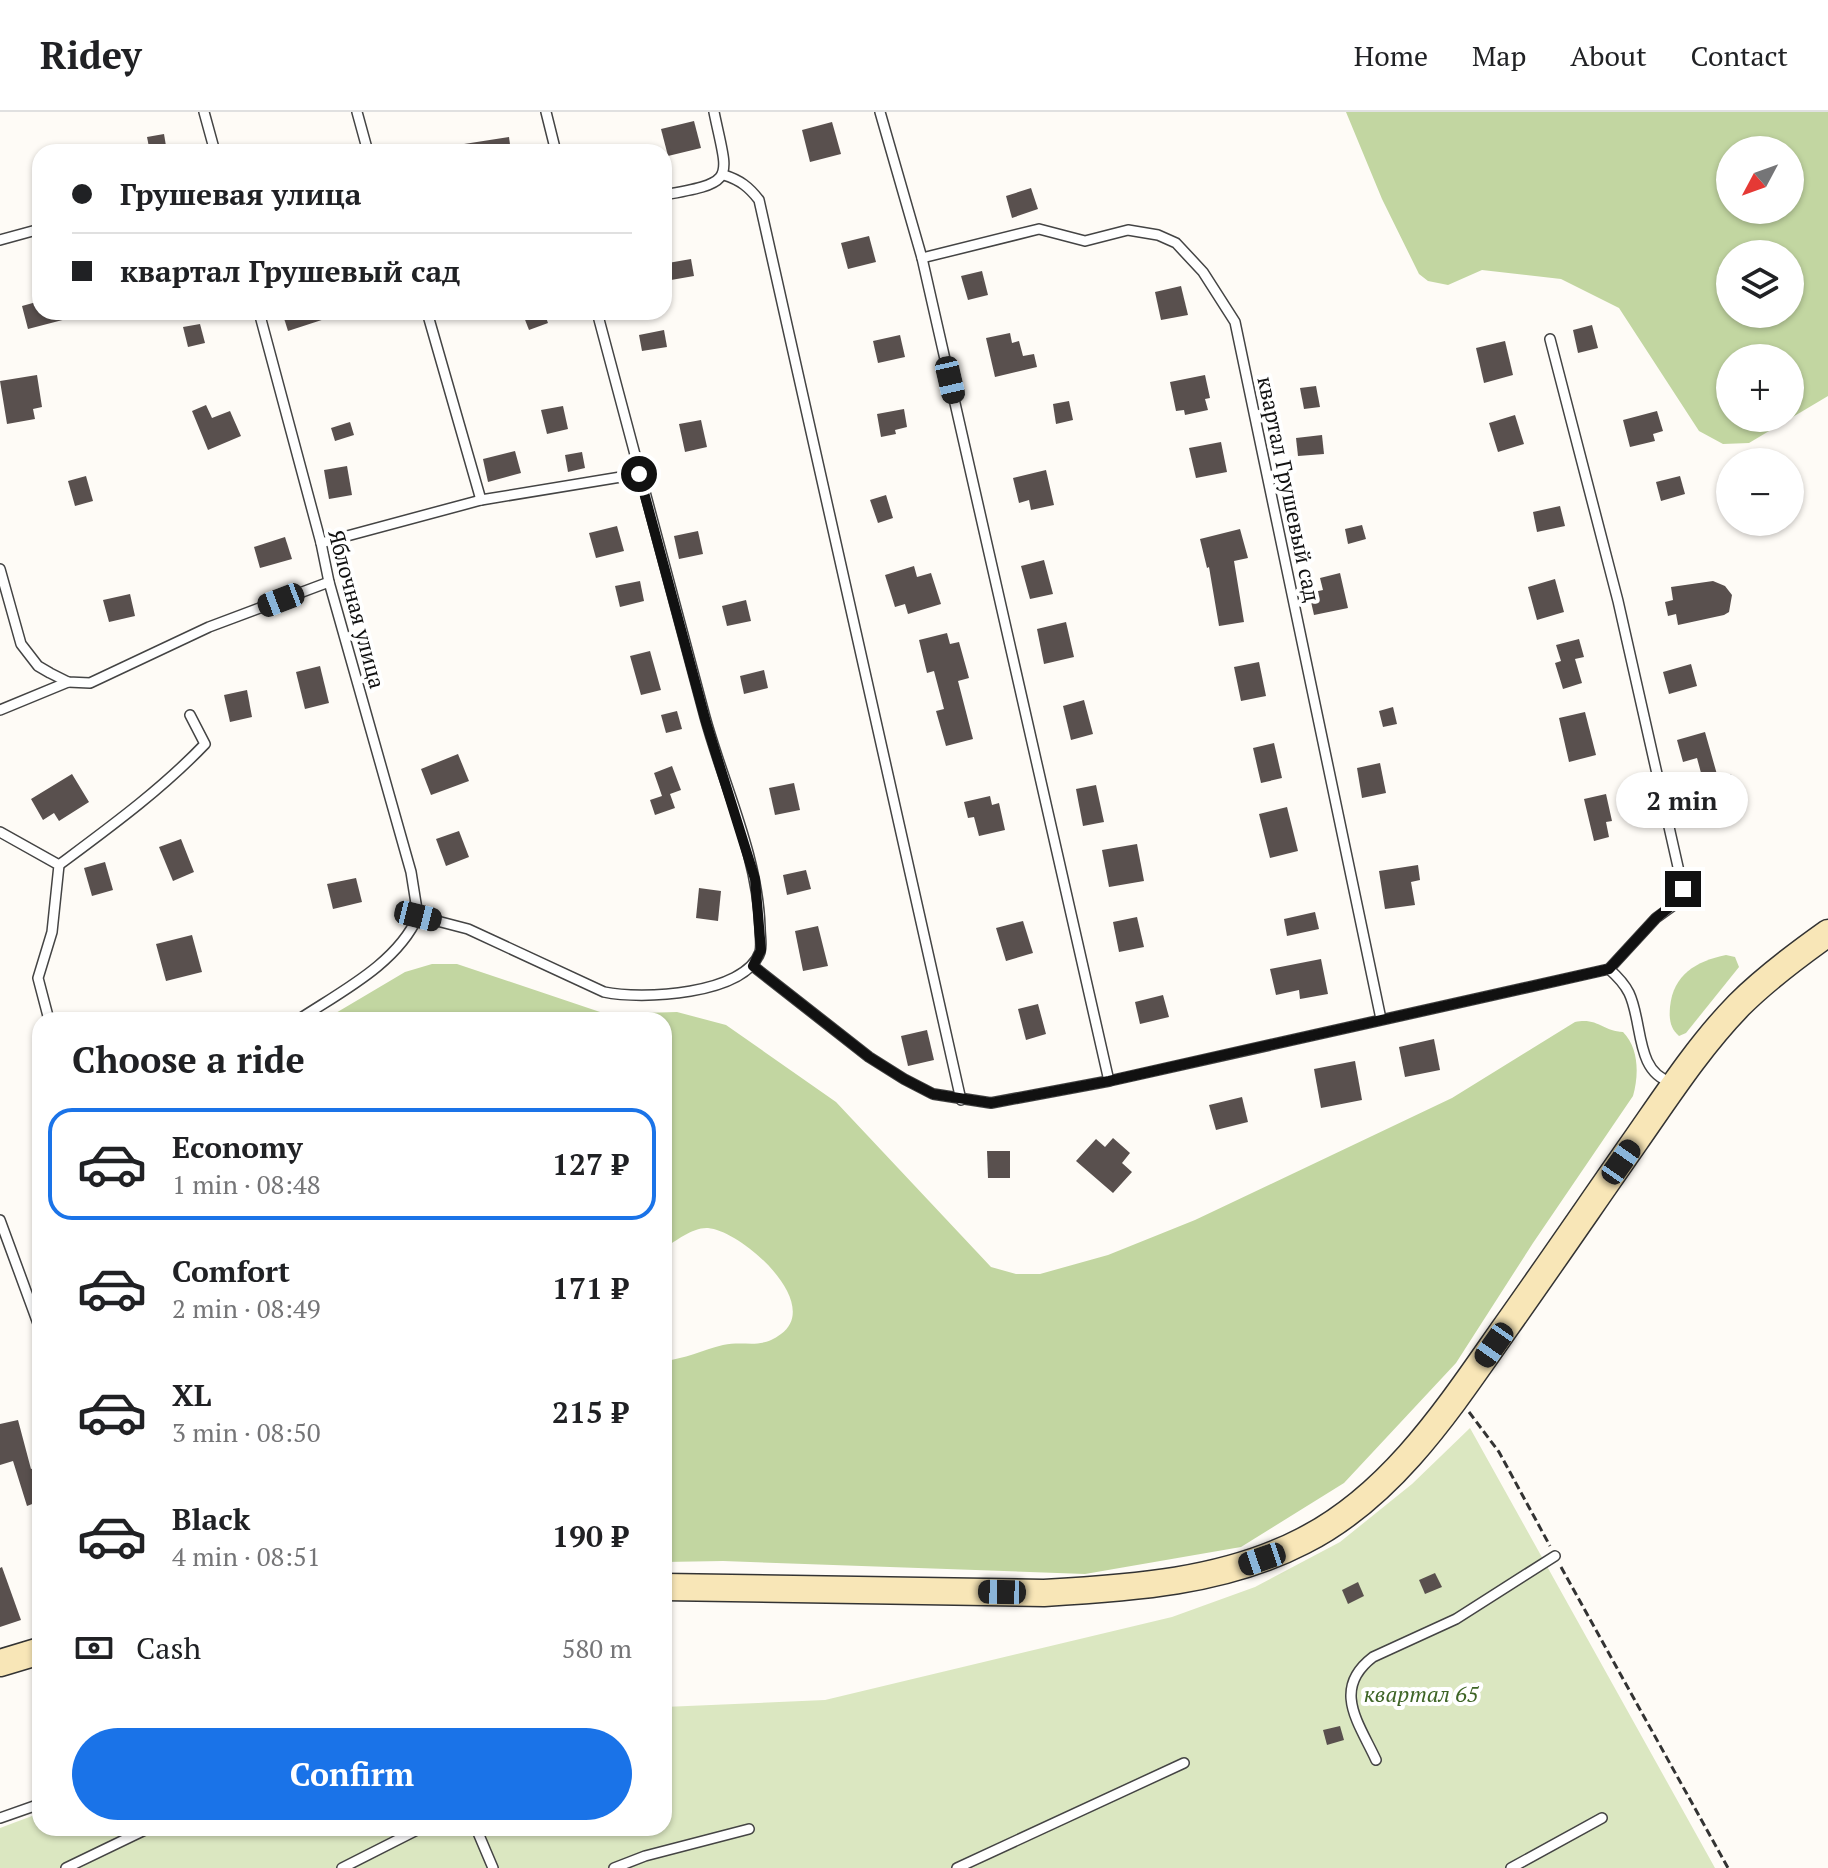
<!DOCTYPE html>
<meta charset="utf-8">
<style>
body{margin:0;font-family:"PT Serif",serif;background:#f6f6f6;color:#202124;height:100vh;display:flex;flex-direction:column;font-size:30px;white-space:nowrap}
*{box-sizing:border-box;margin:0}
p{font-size:26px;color:#757577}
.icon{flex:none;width:44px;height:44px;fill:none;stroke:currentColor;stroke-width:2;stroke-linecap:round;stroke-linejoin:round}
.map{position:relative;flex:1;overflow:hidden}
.panel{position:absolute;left:32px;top:900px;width:640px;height:824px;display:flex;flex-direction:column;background:#fff;border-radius:24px;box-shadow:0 2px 6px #0004}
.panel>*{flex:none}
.banner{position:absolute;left:32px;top:32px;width:640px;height:176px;border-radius:24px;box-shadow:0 2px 6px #0004;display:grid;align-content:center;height:176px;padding:0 40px;background:#fff}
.needle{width:52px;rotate:229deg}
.fabs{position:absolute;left:1716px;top:24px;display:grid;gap:16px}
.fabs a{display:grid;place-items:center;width:88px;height:88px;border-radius:50%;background:#fff;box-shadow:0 2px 6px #0004;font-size:40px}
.end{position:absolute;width:36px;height:36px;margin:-18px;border:10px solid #111;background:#fff;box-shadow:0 0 0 4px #fff}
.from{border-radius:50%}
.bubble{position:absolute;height:56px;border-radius:28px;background:#fff;box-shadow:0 2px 6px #0004;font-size:26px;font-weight:800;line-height:56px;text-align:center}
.car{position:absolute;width:24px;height:48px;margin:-24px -12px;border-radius:10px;box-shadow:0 0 6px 2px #0007;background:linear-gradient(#222 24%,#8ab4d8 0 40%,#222 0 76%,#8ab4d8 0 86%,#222 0)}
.banner b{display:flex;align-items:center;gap:28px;height:76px;font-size:30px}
.banner b+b{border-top:2px solid #e0e0e0}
.banner i{width:20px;height:20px;background:#202124}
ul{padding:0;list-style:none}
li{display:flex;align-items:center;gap:24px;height:112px;margin:0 16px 12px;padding:0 24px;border:4px solid transparent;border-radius:24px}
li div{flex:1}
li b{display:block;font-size:30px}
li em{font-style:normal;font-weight:800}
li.current{border-color:#1a73e8}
li>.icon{width:72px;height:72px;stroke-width:1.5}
h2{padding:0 40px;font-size:36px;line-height:96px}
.pay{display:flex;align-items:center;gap:20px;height:88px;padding:0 40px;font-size:30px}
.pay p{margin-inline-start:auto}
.button{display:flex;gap:16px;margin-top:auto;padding:16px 40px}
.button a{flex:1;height:92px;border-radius:48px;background:#1a73e8;color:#fff;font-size:32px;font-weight:800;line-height:92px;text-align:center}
header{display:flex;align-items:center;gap:48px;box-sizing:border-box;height:112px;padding:0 40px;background:#fff;border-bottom:2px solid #e0e0e0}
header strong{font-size:38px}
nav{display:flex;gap:44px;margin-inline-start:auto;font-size:28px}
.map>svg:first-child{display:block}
.green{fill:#dbe7c1}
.forest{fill:#c2d6a1;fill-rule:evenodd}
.building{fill:#59504e}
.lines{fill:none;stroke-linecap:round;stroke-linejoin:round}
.lane-casing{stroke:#444;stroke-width:12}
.secondary-casing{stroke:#333;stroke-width:29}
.path{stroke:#333;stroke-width:3;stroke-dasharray:8 4;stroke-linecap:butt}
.lane{stroke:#fff;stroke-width:9}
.secondary{stroke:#f8e6b7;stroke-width:26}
.route{stroke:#111;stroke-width:10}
.labels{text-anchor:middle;stroke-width:8;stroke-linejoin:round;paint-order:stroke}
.street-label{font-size:22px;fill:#111;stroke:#fff}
.park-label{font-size:22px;font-style:italic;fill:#3d6425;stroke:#fff}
</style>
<header>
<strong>Ridey</strong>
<nav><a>Home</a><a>Map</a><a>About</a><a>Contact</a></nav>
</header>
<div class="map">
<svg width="1828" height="1756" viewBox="0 0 1828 1756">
<rect width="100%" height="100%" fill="#fefbf6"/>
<!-- green -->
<path class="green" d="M 1470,1316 L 1715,1756 L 0,1756 L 0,1716 L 40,1701 L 40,1716 L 664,1716 L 664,1595 L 825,1588 L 1172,1505 L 1255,1475 L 1340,1430 L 1412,1372 Z"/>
<!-- forest -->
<g class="forest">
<path d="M 1346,0 L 1828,0 L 1828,284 L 1749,331 L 1723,332 L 1699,319 L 1619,196 L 1561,167 L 1482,158 L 1448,173 L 1428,169 L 1419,162 L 1382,87 ZM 1730,38 L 1790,38 L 1790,98 L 1730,98 ZM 1730,142 L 1790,142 L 1790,202 L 1730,202 ZM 1730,246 L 1790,246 L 1790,306 L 1730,306 Z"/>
<path d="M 1726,843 L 1735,845 L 1739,855 L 1686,921 L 1679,924 C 1670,916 1669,907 1670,895 C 1673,863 1696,849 1726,843 Z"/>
<path d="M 432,852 L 457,852 L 606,902 L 677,900 L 726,913 L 836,990 L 991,1155 L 1016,1162 L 1040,1162 L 1108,1143 L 1195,1108 L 1452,986 L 1575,910 C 1597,905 1603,919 1623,920 C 1639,936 1639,963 1633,984 L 1533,1131 L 1456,1251 L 1344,1371 L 1241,1435 L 1085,1462 L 723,1449 L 664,1450 L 664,1249 C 684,1247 703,1238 723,1233 C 746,1228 760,1238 781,1222 C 823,1191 742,1119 708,1116 C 693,1115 676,1129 664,1136 L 664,908 L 324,908 L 405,860 Z"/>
</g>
<!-- building -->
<g class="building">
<path d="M 694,9 L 701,36 L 668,44 L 661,17 Z"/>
<path d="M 832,10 L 841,42 L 810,50 L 802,18 Z"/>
<path d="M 164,22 L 167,40 L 150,40 L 147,25 Z"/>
<path d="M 509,25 L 511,40 L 465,40 L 464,32 Z"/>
<path d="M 1031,76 L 1038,97 L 1012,106 L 1006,84 Z"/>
<path d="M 869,124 L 876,150 L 848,157 L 841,131 Z"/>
<path d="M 691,147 L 694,164 L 671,168 L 668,151 Z"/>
<path d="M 982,159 L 988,183 L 968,188 L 961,164 Z"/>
<path d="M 1181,174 L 1188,203 L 1161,208 L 1155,180 Z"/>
<path d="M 40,189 L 40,200 L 73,200 L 74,205 L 28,217 L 22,194 Z"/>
<path d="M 282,200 L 337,200 L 337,203 L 288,219 Z"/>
<path d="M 522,200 L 544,200 L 548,211 L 529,218 Z"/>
<path d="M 200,212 L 205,231 L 188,235 L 183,215 Z"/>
<path d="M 1592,213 L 1598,236 L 1578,241 L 1573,218 Z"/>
<path d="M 664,218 L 667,235 L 642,239 L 639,223 Z"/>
<path d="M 1010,221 L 1012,231 L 1019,229 L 1023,244 L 1034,242 L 1037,255 L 995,265 L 986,226 Z"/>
<path d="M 900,223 L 905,245 L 878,251 L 873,229 Z"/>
<path d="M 1505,229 L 1513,263 L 1484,271 L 1476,236 Z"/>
<path d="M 37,263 L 42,295 L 33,297 L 35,307 L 7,312 L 0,269 Z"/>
<path d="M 1205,263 L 1210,286 L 1205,287 L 1208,298 L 1185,303 L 1184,298 L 1176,299 L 1170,270 Z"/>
<path d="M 1316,274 L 1320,295 L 1304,297 L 1300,276 Z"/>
<path d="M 1069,289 L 1073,308 L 1056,312 L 1053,292 Z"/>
<path d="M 206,293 L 212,306 L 230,299 L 241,324 L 208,338 L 192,299 Z"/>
<path d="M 563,294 L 568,317 L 547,322 L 541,298 Z"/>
<path d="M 904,297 L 907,315 L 895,318 L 896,322 L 881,325 L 877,302 Z"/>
<path d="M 1657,299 L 1663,319 L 1653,322 L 1655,329 L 1630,335 L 1623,308 Z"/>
<path d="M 1515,303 L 1524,332 L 1498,340 L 1489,311 Z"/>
<path d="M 701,308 L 707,335 L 685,340 L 679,312 Z"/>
<path d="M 350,310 L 354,323 L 335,329 L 331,316 Z"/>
<path d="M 1322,323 L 1324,342 L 1298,344 L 1296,326 Z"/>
<path d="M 1221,330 L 1227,360 L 1196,366 L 1189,336 Z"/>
<path d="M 515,339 L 521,361 L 488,370 L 483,347 Z"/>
<path d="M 582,340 L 585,356 L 568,360 L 565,343 Z"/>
<path d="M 347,354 L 352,383 L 329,387 L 324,358 Z"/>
<path d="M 1046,358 L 1054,393 L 1031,398 L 1029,388 L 1019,391 L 1013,366 Z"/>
<path d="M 86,364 L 93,389 L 75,394 L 68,369 Z"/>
<path d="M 1680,364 L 1685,382 L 1661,389 L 1656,370 Z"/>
<path d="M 886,383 L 893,406 L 878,411 L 870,388 Z"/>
<path d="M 1560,394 L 1565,414 L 1537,420 L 1533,400 Z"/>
<path d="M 1362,413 L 1366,427 L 1348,432 L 1345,417 Z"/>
<path d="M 617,414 L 624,439 L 596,446 L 589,421 Z"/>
<path d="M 1240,417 L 1248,446 L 1234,449 L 1244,510 L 1219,514 L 1209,455 L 1207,456 L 1200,427 Z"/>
<path d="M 698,419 L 703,442 L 679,447 L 674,424 Z"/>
<path d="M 285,425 L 292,447 L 260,456 L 254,435 Z"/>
<path d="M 1044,448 L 1053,482 L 1030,487 L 1021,454 Z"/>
<path d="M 914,454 L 917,465 L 931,461 L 941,492 L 908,502 L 905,492 L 895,495 L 885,463 Z"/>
<path d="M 1340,461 L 1348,496 L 1314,503 L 1309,481 L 1323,478 L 1320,466 Z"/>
<path d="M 1555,467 L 1564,500 L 1537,508 L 1528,475 Z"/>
<path d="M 640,469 L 644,489 L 620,495 L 615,474 Z"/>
<path d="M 1713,469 L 1725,474 L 1732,483 L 1729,500 L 1724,503 L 1678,513 L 1676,502 L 1668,504 L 1665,490 L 1673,488 L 1671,475 Z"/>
<path d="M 130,482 L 135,504 L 109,510 L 103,488 Z"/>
<path d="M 746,488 L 751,509 L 727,514 L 722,494 Z"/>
<path d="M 1066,510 L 1074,545 L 1044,552 L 1037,517 Z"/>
<path d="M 947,521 L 950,532 L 959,530 L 969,566 L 958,569 L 973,627 L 946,634 L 936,599 L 944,597 L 934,559 L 927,561 L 919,528 Z"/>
<path d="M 1579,527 L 1584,545 L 1575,547 L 1582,571 L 1563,577 L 1555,551 L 1561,549 L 1556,533 Z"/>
<path d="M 650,539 L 661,578 L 641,583 L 630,544 Z"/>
<path d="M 1259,550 L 1266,584 L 1241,589 L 1234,555 Z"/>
<path d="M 1691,552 L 1697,574 L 1669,582 L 1663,560 Z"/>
<path d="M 320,554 L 329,591 L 305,597 L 296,560 Z"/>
<path d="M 764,558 L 768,576 L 744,582 L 740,564 Z"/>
<path d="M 247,578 L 252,605 L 230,610 L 224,583 Z"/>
<path d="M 1084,588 L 1093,622 L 1071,628 L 1063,594 Z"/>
<path d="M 1393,595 L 1397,612 L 1383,615 L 1379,599 Z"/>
<path d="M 677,599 L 682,617 L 666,621 L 661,603 Z"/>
<path d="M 1585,600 L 1596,643 L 1569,650 L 1559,606 Z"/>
<path d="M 1705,620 L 1718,666 L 1731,662 L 1739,691 L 1711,698 L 1697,646 L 1683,650 L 1677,628 Z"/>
<path d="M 1274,631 L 1282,666 L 1261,671 L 1253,636 Z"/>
<path d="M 458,642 L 469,669 L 431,683 L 421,657 Z"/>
<path d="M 1380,651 L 1386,681 L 1362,686 L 1357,656 Z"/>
<path d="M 672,654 L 681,678 L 670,682 L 675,696 L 655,703 L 650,688 L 662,684 L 654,661 Z"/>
<path d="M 72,662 L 89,690 L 59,709 L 54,701 L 43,708 L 31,687 Z"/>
<path d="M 794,671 L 800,698 L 775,703 L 769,676 Z"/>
<path d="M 1096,673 L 1104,710 L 1083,714 L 1076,677 Z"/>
<path d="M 1606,682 L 1612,709 L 1606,710 L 1609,725 L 1594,729 L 1584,687 Z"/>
<path d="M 990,684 L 992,693 L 999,691 L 1005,718 L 979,724 L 974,705 L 968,706 L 964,690 Z"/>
<path d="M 1287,695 L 1298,739 L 1270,746 L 1259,702 Z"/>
<path d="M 459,719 L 469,745 L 446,754 L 436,727 Z"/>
<path d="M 181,727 L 194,760 L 173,769 L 159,735 Z"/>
<path d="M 1137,732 L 1144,769 L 1109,775 L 1102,738 Z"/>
<path d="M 105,750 L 113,778 L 92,784 L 84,756 Z"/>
<path d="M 1418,753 L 1420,768 L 1411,770 L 1415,793 L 1385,797 L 1379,759 Z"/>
<path d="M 806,758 L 811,777 L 787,783 L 783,763 Z"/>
<path d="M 356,766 L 362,790 L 333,797 L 327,772 Z"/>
<path d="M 699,776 L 721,779 L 718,809 L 696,806 Z"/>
<path d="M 1315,800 L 1319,817 L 1287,824 L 1284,807 Z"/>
<path d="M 1137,805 L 1144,835 L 1119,840 L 1113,810 Z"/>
<path d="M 1023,809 L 1033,841 L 1006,849 L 996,816 Z"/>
<path d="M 818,814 L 828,854 L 803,859 L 795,819 Z"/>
<path d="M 192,823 L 202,860 L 166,869 L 156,832 Z"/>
<path d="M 1321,847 L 1328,882 L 1300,887 L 1299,878 L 1276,883 L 1270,857 Z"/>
<path d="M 1163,883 L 1169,905 L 1140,912 L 1135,890 Z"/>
<path d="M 1038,892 L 1046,922 L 1026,928 L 1018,897 Z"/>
<path d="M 927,918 L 934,948 L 908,954 L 901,924 Z"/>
<path d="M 1434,927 L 1440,958 L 1405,965 L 1399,935 Z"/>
<path d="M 1355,949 L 1362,988 L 1321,996 L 1314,957 Z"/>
<path d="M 1242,985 L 1248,1010 L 1216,1018 L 1209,993 Z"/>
<path d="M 1113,1026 L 1130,1041 L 1122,1051 L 1132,1060 L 1113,1081 L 1076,1049 L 1096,1027 L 1105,1035 Z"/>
<path d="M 987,1039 L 1010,1039 L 1010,1066 L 988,1066 Z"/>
<path d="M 18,1308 L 31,1357 L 40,1354 L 40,1389 L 27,1394 L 13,1349 L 0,1353 L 0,1312 Z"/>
<path d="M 2,1455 L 21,1508 L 0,1515 L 0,1456 Z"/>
<path d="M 1435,1461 L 1442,1475 L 1425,1482 L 1419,1468 Z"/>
<path d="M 1358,1470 L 1364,1484 L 1348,1492 L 1342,1478 Z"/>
<path d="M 1340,1614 L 1344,1628 L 1327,1633 L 1323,1618 Z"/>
</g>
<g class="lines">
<defs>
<g id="lane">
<path d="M 204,0 L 215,40"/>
<path d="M 357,0 L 368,40"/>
<path d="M 546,0 L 556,40"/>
<path d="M 880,0 L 922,146 L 1109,969"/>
<path d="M 724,63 C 740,68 749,75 759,88 L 961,988"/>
<path d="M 664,83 C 738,70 728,68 714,0"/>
<path d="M 0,128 L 40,117"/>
<path d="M 922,146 L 1039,117 L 1085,129 L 1128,118 L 1158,123 L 1176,131 L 1203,160 L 1235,210 L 1381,907"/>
<path d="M 259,200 L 321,431 L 329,470 L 411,760 L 418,804"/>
<path d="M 427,200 L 481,388 L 639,362"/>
<path d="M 321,431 L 481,388"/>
<path d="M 0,457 L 21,532 L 38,554 L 50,561 L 68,570 L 90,571 L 209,515 L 329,470"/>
<path d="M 0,598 L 68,570"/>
<path d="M 0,720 L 59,753 L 52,820 L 38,866 L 49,908"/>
<path d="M 59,753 C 110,715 161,678 205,632 L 190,603"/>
<path d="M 418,804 L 468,817 L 604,880 C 641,888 745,883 760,840 C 762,833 760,824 760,816 C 758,744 724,674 705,605 C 668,470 632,335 597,200"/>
<path d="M 753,854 L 869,945 L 904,967 L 933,982 L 991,991 L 1109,969 L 1609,857 L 1656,806 L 1674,793 L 1680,787 L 1683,777 L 1618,489 L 1550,227"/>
<path d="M 1609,857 C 1617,864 1624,871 1629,881 C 1643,910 1635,960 1671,970"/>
<path d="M 298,908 C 340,880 397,852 418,804"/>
<path d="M 0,1108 L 40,1217"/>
<path d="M 1376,1648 C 1359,1611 1331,1577 1373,1545 L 1456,1507 L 1555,1444"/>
<path d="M 0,1706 L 40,1692"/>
<path d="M 476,1716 L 493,1756"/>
<path d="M 66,1756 L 149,1716"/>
<path d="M 342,1756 L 421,1716"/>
<path d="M 614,1756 L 645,1744 L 749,1717"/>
<path d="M 957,1756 L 1184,1651"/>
<path d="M 1511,1756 L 1602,1706"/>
</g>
<g id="secondary">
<path d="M 664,1475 L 1044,1481 C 1131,1476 1224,1470 1303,1429 C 1392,1384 1449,1296 1505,1216 C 1549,1154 1592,1091 1636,1028 C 1668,982 1700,933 1739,893 C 1766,866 1797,843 1828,821"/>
<path d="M 0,1551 L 40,1539"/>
</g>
</defs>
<!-- lane casing -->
<use href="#lane" class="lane-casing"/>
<!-- secondary casing -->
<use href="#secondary" class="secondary-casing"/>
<!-- path -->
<g class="path">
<path d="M 1469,1300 L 1499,1340 L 1550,1434"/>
<path d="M 1561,1455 L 1728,1756"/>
</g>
<!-- lane -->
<use href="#lane" class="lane"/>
<!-- secondary -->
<use href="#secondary" class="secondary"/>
</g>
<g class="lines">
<!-- route -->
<path class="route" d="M 639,362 L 706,610 L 755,767 L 761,838 L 753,854 L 869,945 L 904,967 L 933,982 L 991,991 L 1109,969 L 1609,857 L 1656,806 L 1680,787 L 1683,777"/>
</g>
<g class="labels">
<!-- street labels -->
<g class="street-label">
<text transform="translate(1289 377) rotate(78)" y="8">квартал Грушевый сад</text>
<text transform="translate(357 497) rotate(75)" y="8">Яблочная улица</text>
</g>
<!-- park labels -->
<g class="park-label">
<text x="1421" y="1590">квартал 65</text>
</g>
</g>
</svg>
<div class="fabs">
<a><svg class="needle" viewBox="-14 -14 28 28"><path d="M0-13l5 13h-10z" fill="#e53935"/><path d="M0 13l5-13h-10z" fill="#757577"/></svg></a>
<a><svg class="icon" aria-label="layers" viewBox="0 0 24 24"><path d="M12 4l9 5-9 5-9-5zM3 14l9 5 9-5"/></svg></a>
<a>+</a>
<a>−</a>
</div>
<i class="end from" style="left:639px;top:362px"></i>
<i class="end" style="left:1683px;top:777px"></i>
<div class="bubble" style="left:1616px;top:660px;width:132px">2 min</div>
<i class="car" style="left:950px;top:268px;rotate:167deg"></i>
<i class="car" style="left:281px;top:488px;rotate:249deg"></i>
<i class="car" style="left:418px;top:804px;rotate:104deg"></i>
<i class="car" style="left:1621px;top:1050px;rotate:35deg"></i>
<i class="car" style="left:1494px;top:1233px;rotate:215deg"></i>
<i class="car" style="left:1262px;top:1447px;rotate:251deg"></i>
<i class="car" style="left:1002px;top:1480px;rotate:271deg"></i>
<div class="banner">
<b><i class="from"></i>Грушевая улица</b>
<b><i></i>квартал Грушевый сад</b>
</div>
<section class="panel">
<h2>Choose a ride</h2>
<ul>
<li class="current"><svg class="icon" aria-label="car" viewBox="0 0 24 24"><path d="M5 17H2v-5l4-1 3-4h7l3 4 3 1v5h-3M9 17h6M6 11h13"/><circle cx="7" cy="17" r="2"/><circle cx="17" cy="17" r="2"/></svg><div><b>Economy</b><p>1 min · 08:48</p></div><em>127 ₽</em></li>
<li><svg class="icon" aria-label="car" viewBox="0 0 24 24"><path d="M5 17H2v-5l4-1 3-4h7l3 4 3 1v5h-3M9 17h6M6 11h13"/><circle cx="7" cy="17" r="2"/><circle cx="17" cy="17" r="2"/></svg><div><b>Comfort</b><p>2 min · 08:49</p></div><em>171 ₽</em></li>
<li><svg class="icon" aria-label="car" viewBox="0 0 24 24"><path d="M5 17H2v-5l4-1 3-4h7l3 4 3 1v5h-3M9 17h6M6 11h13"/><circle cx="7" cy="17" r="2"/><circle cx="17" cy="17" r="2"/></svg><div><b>XL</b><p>3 min · 08:50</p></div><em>215 ₽</em></li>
<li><svg class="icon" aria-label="car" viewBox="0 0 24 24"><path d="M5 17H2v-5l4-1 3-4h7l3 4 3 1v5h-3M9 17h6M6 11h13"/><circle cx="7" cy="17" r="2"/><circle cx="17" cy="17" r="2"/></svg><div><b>Black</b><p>4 min · 08:51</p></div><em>190 ₽</em></li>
</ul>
<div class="pay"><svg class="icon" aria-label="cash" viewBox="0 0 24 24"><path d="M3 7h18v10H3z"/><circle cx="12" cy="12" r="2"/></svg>Cash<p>580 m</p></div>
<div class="button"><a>Confirm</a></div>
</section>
</div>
